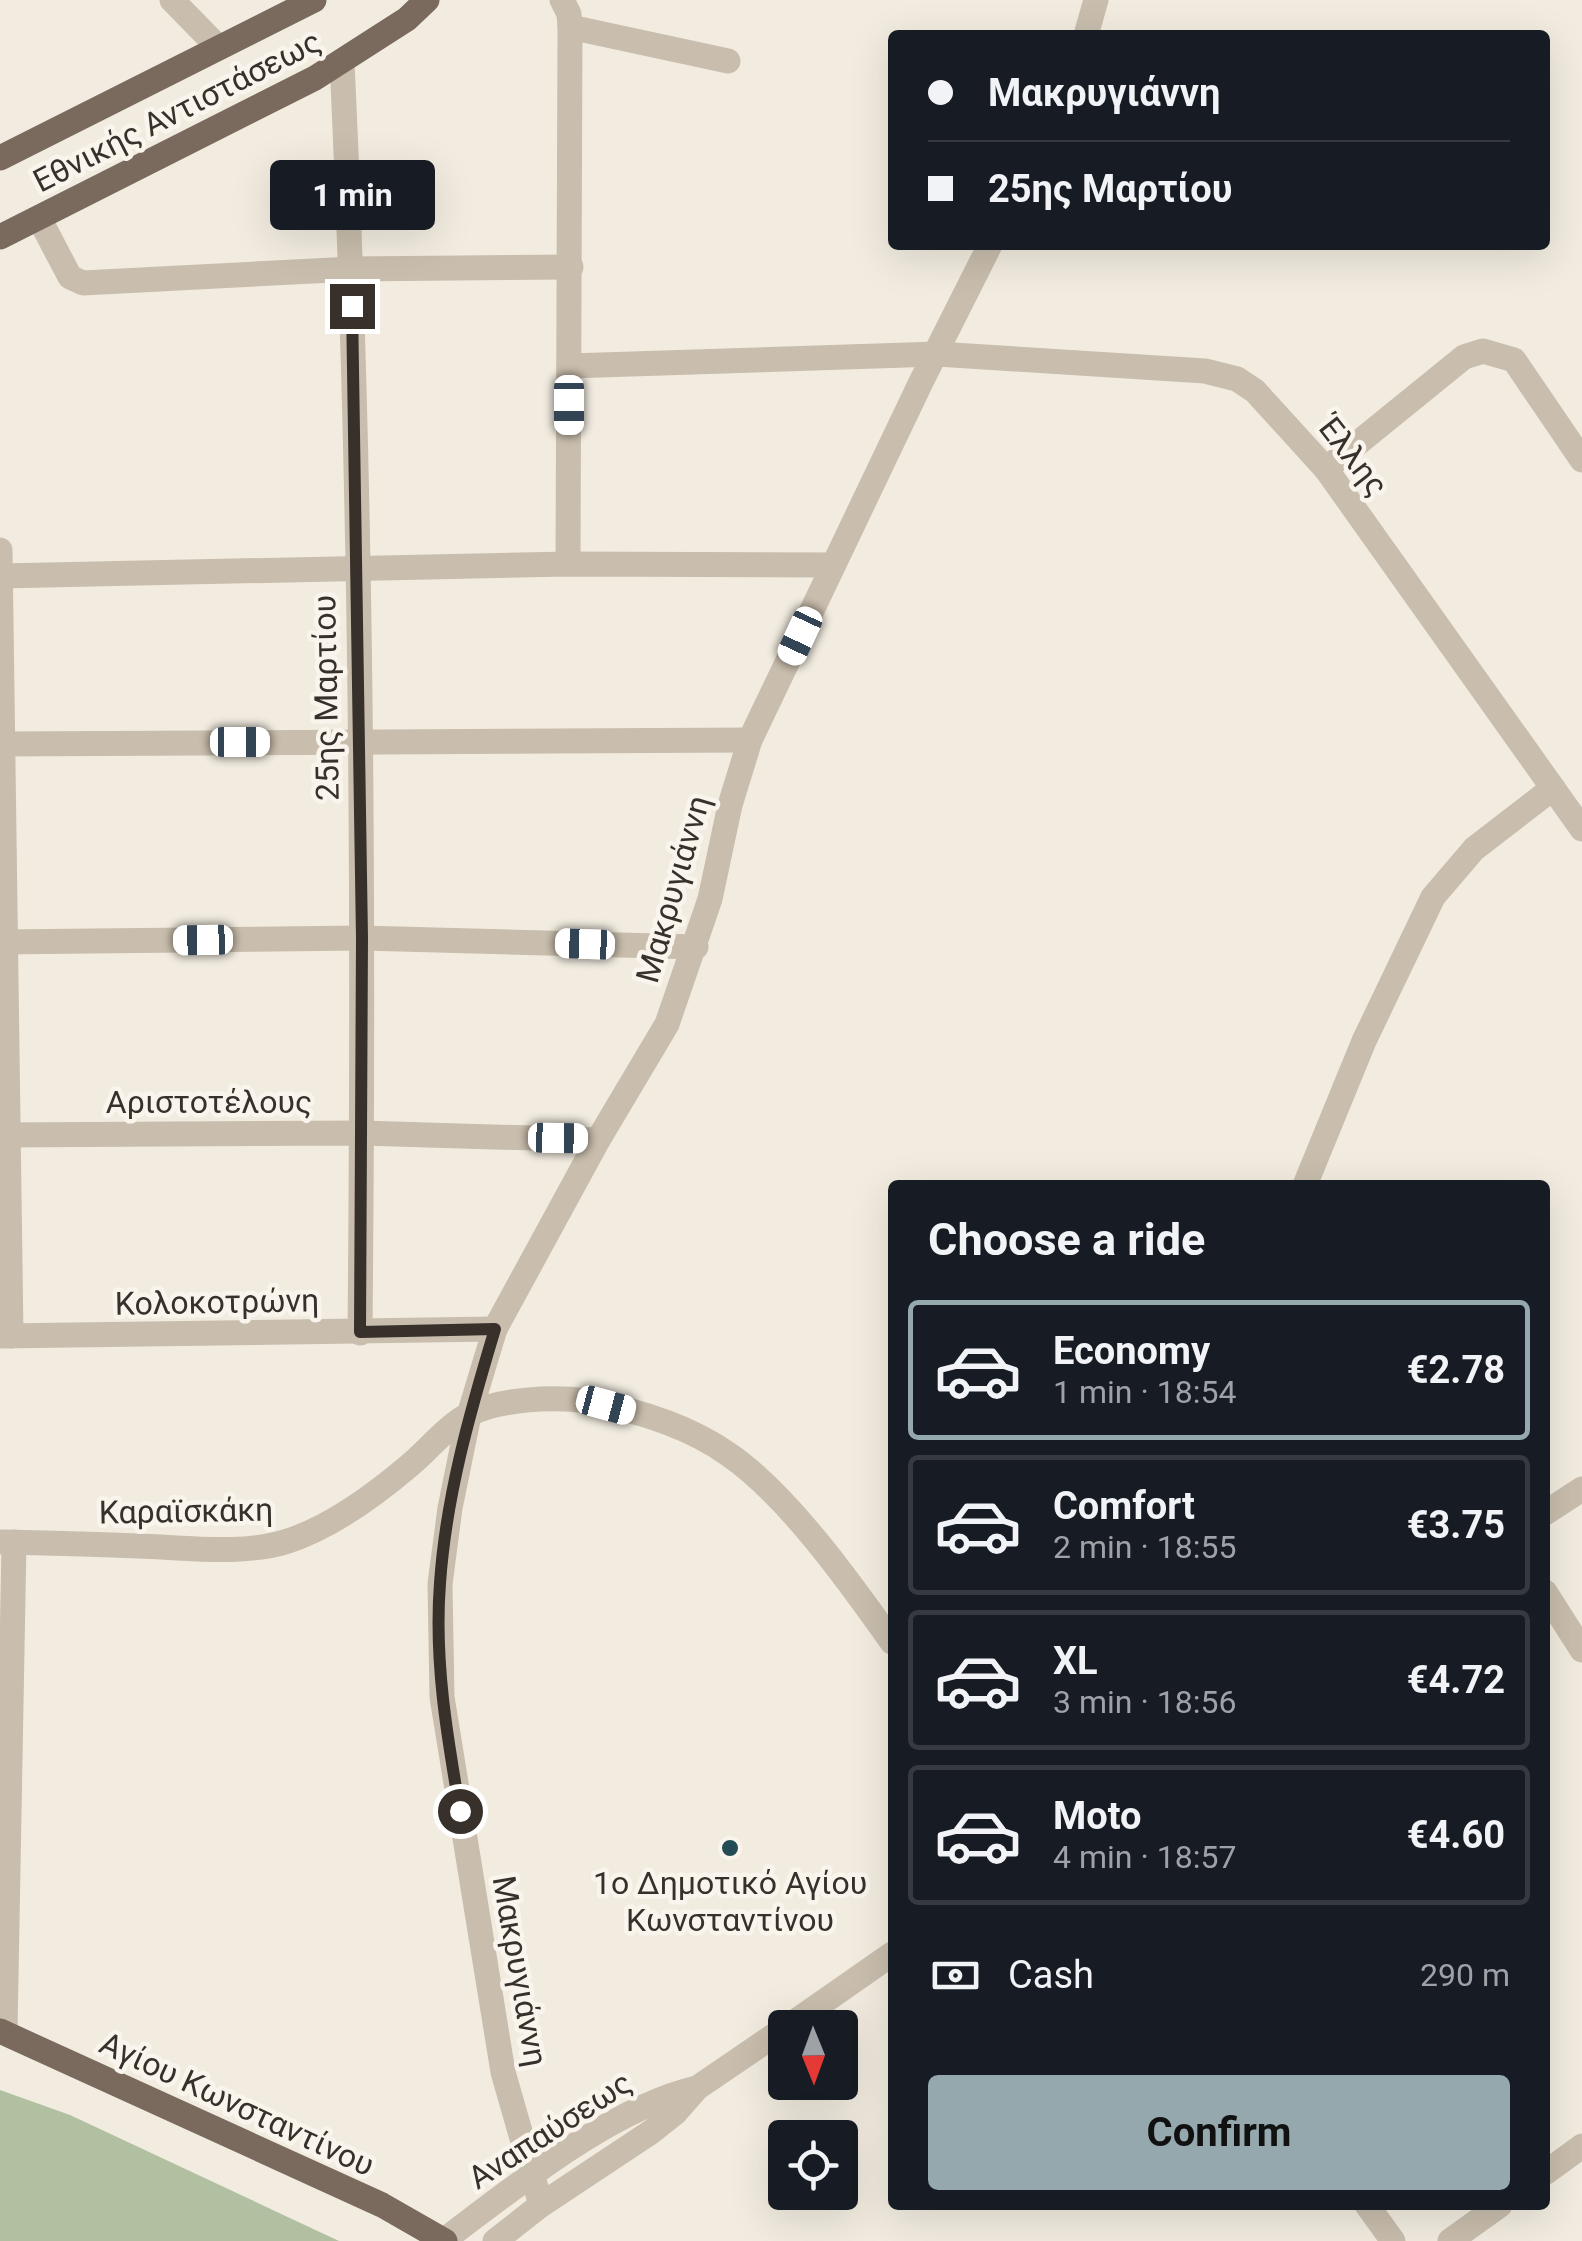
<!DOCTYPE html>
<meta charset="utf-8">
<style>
body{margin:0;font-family:Roboto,sans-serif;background:#242831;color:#f1f3f6;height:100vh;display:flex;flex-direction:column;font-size:38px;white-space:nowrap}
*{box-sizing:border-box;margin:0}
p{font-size:32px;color:#9ea1a6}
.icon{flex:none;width:55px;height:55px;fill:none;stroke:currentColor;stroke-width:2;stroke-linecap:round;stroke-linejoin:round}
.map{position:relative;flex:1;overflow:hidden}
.sheet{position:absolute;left:888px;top:1180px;width:662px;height:1030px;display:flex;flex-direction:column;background:#171b24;border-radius:10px;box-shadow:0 10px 40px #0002}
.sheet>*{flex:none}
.top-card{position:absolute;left:888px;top:30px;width:662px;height:220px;border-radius:10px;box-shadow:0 10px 40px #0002;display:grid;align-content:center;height:220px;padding:0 40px;background:#171b24}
.needle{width:65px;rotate:179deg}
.fabs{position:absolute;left:768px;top:2010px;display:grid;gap:20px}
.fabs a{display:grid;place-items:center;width:90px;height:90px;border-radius:10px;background:#171b24;box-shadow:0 10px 40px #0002;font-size:50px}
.end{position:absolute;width:45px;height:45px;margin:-22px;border:12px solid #38312b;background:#fff;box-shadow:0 0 0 5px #fff}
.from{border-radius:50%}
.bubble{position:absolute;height:70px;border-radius:10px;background:#171b24;box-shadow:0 10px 40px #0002;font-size:32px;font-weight:700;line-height:70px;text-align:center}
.car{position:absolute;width:30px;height:60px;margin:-30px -15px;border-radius:12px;box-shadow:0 0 8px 2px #0007;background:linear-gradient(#fff 24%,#345 0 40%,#fff 0 76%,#345 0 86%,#fff 0)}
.top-card b{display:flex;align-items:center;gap:35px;height:95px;font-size:38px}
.top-card b+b{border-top:2px solid #363941}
.top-card i{width:25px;height:25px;background:#f1f3f6}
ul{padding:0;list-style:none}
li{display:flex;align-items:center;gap:30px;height:140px;margin:0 20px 15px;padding:0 20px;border:5px solid #363941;border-radius:10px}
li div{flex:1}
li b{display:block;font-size:38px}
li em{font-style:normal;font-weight:700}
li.on{border-color:#94a8ae}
li>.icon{width:90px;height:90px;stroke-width:1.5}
h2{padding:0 40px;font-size:45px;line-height:120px}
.pay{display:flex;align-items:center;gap:25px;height:110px;padding:0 40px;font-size:38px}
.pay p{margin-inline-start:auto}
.cta{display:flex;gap:20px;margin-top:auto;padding:20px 40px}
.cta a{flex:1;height:115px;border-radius:10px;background:#94a8ae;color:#111;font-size:40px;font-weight:700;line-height:115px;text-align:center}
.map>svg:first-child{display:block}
.green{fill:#b1c0a1}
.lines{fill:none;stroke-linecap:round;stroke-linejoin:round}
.minor{stroke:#c9bead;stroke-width:25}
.major{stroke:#796a5d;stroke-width:25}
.route{stroke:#38312b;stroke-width:12}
.poi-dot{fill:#234c57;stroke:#f9f5ed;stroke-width:4}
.labels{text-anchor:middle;stroke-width:9;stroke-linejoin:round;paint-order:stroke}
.street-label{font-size:32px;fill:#38312b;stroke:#f9f5ed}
.poi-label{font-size:32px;fill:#38312b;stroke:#f9f5ed}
</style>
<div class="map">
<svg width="1582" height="2241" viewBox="0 0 1582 2241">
<rect width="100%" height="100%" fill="#f2ece0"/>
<!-- green -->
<path class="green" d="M 0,2090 L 70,2115 L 339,2241 L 0,2241 Z"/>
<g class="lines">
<!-- minor -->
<g class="minor">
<path d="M 172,0 L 218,47"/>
<path d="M 562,0 L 569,14 L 570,27 L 568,564"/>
<path d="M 570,27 L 728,61"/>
<path d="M 1086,35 L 1096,0"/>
<path d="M 342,62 C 362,485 364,909 360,1333"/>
<path d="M 39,218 L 70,277 L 83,283 L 352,269 L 571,267"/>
<path d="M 569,366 L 937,354 L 1205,371 L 1237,379 L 1255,391 L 1326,469 L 1582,829"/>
<path d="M 1326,469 L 1464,357 L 1483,351 L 1514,360 L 1582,460"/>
<path d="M 0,550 L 11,1336"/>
<path d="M 1,576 L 568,564 L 833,565"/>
<path d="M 0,744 L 750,740"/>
<path d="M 0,942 L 362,938 L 696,947"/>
<path d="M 0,1135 L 361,1133 L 598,1140"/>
<path d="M 1305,1185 L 1364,1041 L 1433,897 L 1474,849 L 1553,788"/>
<path d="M 0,1336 L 495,1329"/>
<path d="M 1545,1513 L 1582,1489"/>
<path d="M 0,1542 C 45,1543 91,1544 137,1546 C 184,1547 242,1556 288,1541 C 331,1527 376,1494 410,1465 C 429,1449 446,1427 468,1415 C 497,1399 554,1396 587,1401 C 636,1410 687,1425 728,1454 C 787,1494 851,1584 892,1642"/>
<path d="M 1545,1592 L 1582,1650"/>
<path d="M 786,2028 L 892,1954"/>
<path d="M 5,2032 L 14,1542"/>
<path d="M 1545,2173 L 1582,2146"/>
<path d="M 541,2205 L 503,2072 L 442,1697 L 440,1584 L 450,1508 L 469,1415 L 495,1329 L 598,1140 L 667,1024 L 710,899 L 730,805 L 750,740 L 921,382 L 990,245"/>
<path d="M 1367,2205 L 1393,2241"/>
<path d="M 444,2240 C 515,2187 611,2108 697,2088"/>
<path d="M 495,2241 L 541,2205 L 651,2132 L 675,2113 L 697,2088 L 785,2028"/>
<path d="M 1450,2241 L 1500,2205"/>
</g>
<!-- major -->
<g class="major">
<path d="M 0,158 L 314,0"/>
<path d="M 0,237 L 315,78 L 407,19 L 427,0"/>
<path d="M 0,2031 L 382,2205 L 445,2241"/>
</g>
</g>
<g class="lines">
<!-- route -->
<path class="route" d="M 352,306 L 362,938 L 360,1332 L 495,1329 C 470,1412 446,1496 440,1583 C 434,1660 447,1736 460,1811"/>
</g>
<!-- markers -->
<circle class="poi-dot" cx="730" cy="1848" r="10"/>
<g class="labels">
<!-- street labels -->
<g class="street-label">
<text transform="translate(177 111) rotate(-27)" y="11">Εθνικής Αντιστάσεως</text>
<text transform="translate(1353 456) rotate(52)" y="11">Έλλης</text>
<text transform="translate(326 698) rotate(-91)" y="11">25ης Μαρτίου</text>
<text transform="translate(673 889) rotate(-74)" y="11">Μακρυγιάννη</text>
<text x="209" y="1113">Αριστοτέλους</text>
<text transform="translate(217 1302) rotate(-1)" y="11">Κολοκοτρώνη</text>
<text transform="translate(186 1511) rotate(-1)" y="11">Καραϊσκάκη</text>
<text transform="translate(520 1971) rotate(80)" y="11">Μακρυγιάννη</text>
<text transform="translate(237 2104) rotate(25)" y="11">Αγίου Κωνσταντίνου</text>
<text transform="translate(550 2130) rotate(-33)" y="11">Αναπαύσεως</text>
</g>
<!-- poi labels -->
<g class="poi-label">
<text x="730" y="1894">1ο Δημοτικό Αγίου<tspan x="730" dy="37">Κωνσταντίνου</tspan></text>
</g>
</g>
</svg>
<div class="fabs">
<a><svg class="needle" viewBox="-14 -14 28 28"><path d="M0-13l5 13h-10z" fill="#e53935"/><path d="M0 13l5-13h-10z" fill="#9ea1a6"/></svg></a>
<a><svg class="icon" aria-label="locate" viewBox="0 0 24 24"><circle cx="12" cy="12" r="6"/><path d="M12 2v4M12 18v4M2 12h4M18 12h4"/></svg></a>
</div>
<i class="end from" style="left:460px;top:1811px"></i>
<i class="end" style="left:352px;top:306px"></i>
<div class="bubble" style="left:270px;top:160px;width:165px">1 min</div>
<i class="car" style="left:569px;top:405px;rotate:180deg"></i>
<i class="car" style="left:800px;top:636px;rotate:205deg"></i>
<i class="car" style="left:240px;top:742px;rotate:90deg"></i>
<i class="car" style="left:203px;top:940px;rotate:269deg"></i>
<i class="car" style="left:585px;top:944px;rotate:272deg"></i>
<i class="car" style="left:558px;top:1138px;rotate:91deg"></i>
<i class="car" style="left:606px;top:1405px;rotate:105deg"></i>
<div class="top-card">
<b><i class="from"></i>Μακρυγιάννη</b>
<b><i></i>25ης Μαρτίου</b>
</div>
<section class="sheet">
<h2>Choose a ride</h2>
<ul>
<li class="on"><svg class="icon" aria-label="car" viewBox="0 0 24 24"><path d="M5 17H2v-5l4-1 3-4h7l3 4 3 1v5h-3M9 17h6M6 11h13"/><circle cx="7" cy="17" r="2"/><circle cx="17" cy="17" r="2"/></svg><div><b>Economy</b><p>1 min · 18:54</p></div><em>€2.78</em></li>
<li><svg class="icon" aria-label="car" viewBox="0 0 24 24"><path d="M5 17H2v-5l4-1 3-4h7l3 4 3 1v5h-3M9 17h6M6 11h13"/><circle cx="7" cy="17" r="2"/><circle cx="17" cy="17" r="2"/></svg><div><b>Comfort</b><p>2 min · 18:55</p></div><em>€3.75</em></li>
<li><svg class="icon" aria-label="car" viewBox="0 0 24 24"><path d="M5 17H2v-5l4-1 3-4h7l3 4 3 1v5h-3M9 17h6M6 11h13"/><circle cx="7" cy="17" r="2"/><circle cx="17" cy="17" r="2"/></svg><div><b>XL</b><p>3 min · 18:56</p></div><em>€4.72</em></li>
<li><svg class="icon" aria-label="car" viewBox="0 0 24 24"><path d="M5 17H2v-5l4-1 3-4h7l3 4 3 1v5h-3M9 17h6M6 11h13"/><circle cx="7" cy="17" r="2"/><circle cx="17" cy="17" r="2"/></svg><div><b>Moto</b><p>4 min · 18:57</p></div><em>€4.60</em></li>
</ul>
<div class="pay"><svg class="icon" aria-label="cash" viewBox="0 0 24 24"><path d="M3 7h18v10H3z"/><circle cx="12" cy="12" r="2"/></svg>Cash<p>290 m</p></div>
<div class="cta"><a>Confirm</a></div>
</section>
</div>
